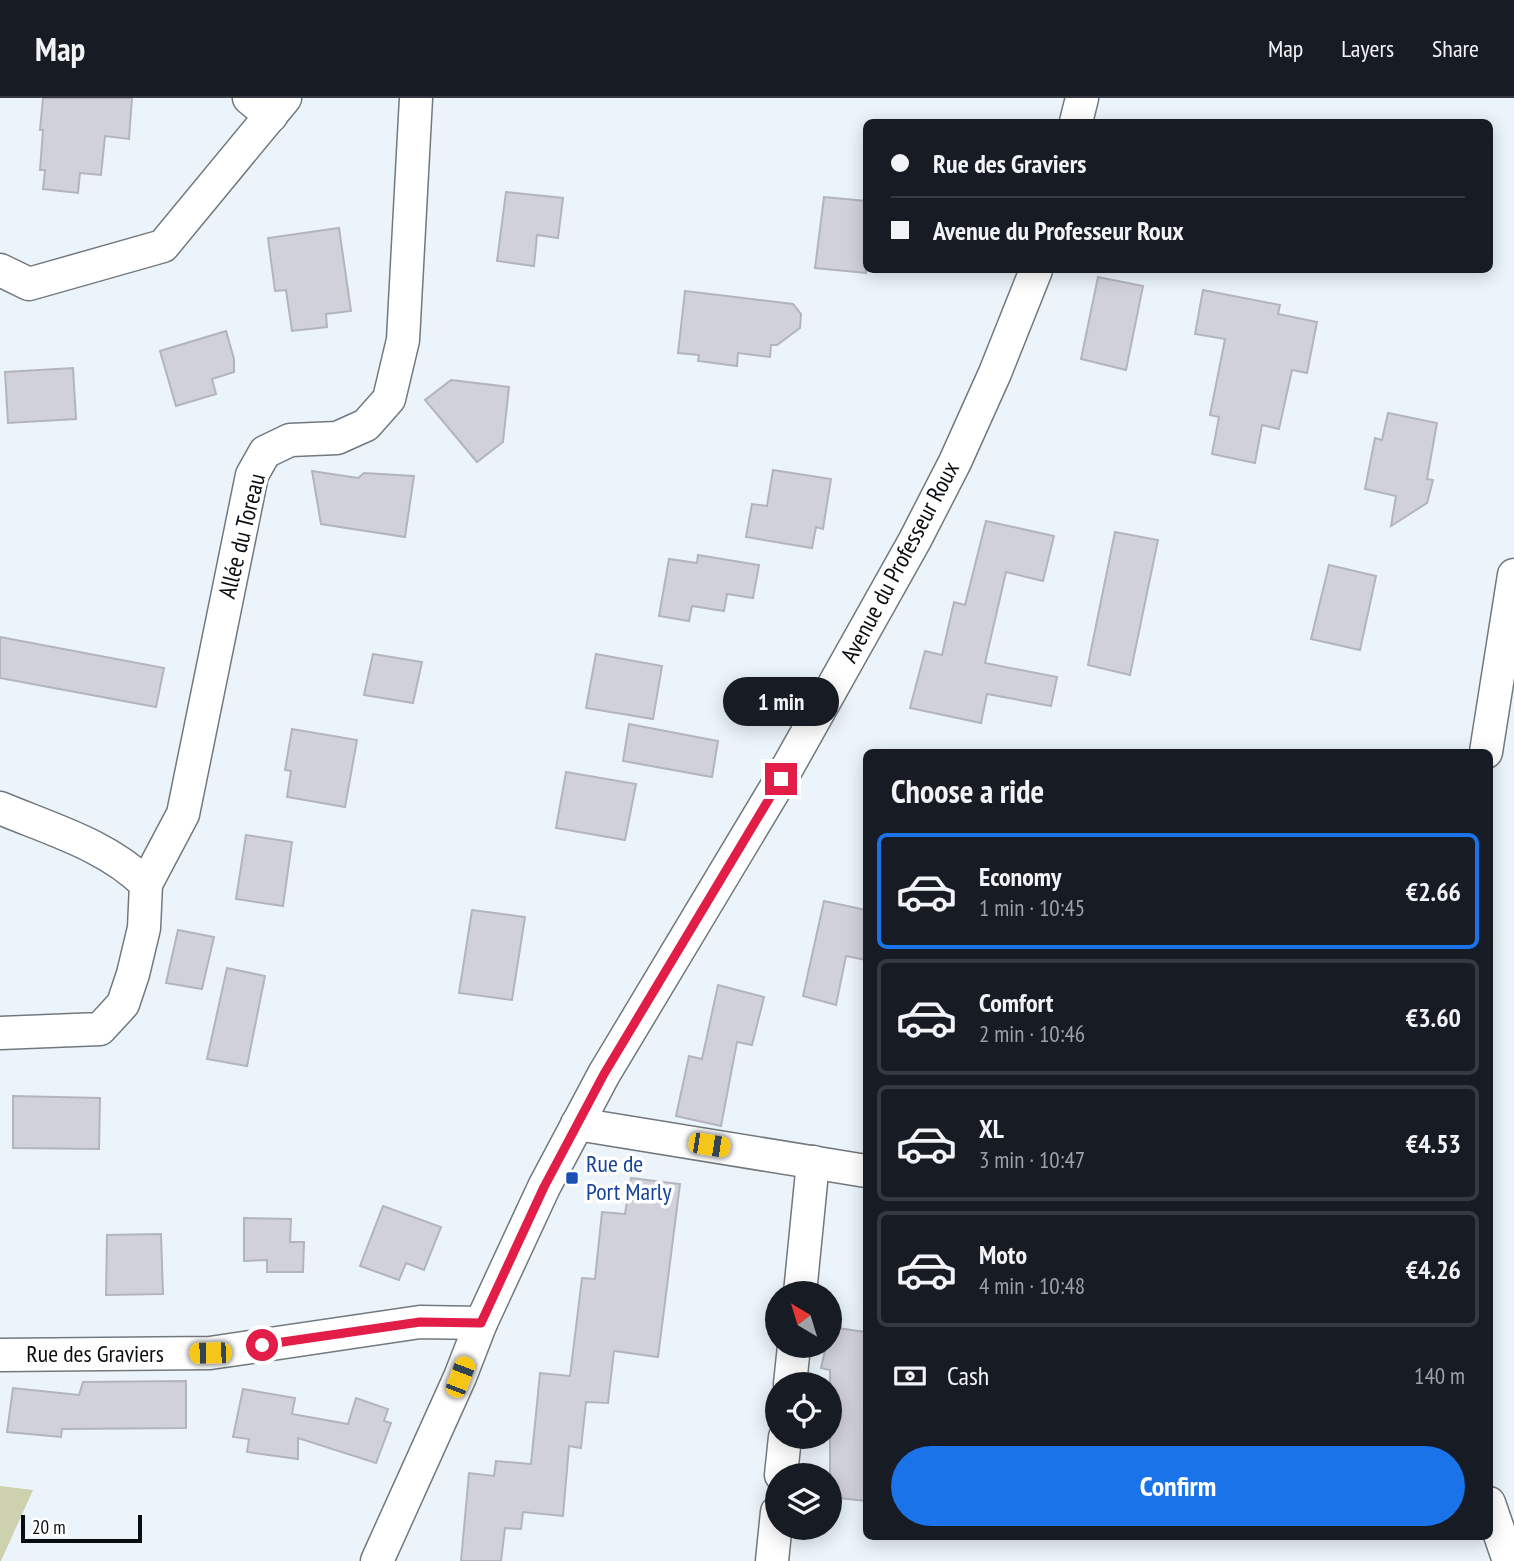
<!DOCTYPE html>
<meta charset="utf-8">
<style>
body{margin:0;font-family:"PT Sans Narrow",sans-serif;background:#242831;color:#f1f3f6;height:100vh;display:flex;flex-direction:column;font-size:26px;white-space:nowrap}
*{box-sizing:border-box;margin:0}
p{font-size:23px;color:#9ea1a6}
.icon{flex:none;width:38px;height:38px;fill:none;stroke:currentColor;stroke-width:2;stroke-linecap:round;stroke-linejoin:round}
.map{position:relative;flex:1;overflow:hidden}
.side{position:absolute;left:863px;top:651px;width:630px;height:791px;display:flex;flex-direction:column;background:#171b24;border-radius:10px;box-shadow:0 4px 18px #0003}
.side>*{flex:none}
.hud{position:absolute;left:863px;top:21px;width:630px;height:154px;border-radius:10px;box-shadow:0 4px 18px #0003;display:grid;align-content:center;height:154px;padding:0 28px;background:#171b24}
.needle{width:46px;rotate:322deg}
.controls{position:absolute;left:765px;top:1183px;display:grid;gap:14px}
.controls a{display:grid;place-items:center;width:77px;height:77px;border-radius:50%;background:#171b24;box-shadow:0 4px 18px #0003;font-size:35px}
.scale{position:absolute;left:21px;bottom:18px;width:121px;box-sizing:border-box;padding-left:7px;border:4px solid #0a0d0f;border-top:0;font-size:19px;line-height:24px;white-space:nowrap;color:#0a0d0f;-webkit-text-stroke:5px #fff;paint-order:stroke}
.end{position:absolute;width:32px;height:32px;margin:-16px;border:9px solid #e11d48;background:#fff;box-shadow:0 0 0 4px #fff}
.from{border-radius:50%}
.bubble{position:absolute;height:49px;border-radius:24px;background:#171b24;box-shadow:0 4px 18px #0003;font-size:23px;font-weight:700;line-height:49px;text-align:center}
.car{position:absolute;width:21px;height:42px;margin:-21px -10px;border-radius:9px;box-shadow:0 0 5px 2px #0007;background:linear-gradient(#f5c518 24%,#345 0 40%,#f5c518 0 76%,#345 0 86%,#f5c518 0)}
.hud b{display:flex;align-items:center;gap:24px;height:66px;font-size:26px}
.hud b+b{border-top:2px solid #363941}
.hud i{width:18px;height:18px;background:#f1f3f6}
ul{padding:0;list-style:none}
li{display:flex;align-items:center;gap:21px;height:116px;margin:0 14px 10px;padding:0 14px;border:4px solid #363941;border-radius:10px}
li div{flex:1}
li b{display:block;font-size:26px}
li em{font-style:normal;font-weight:700}
li.current{border-color:#1a73e8}
li>.icon{width:63px;height:63px;stroke-width:1.5}
h2{padding:0 28px;font-size:32px;line-height:84px}
.pay{display:flex;align-items:center;gap:18px;height:77px;padding:0 28px;font-size:26px}
.pay p{margin-inline-start:auto}
.action{display:flex;gap:14px;margin-top:auto;padding:14px 28px}
.action a{flex:1;height:80px;border-radius:42px;background:#1a73e8;color:#fff;font-size:28px;font-weight:700;line-height:80px;text-align:center}
header{display:flex;align-items:center;gap:42px;box-sizing:border-box;height:98px;padding:0 35px;background:#171b24;border-bottom:2px solid #363941}
header strong{font-size:33px}
nav{display:flex;gap:38px;margin-inline-start:auto;font-size:24px}
.map>svg:first-child{display:block}
.green{fill:#ced1ad}
.building{fill:#d0d1da;stroke:#b3b4bd;stroke-width:2}
.lines{fill:none;stroke-linecap:round;stroke-linejoin:round}
.minor-casing{stroke:#71797f;stroke-width:35}
.minor{stroke:#fff;stroke-width:32}
.route{stroke:#e11d48;stroke-width:9}
.transit-dot{fill:#1a4fb4;stroke:#fff;stroke-width:2.5}
.labels{text-anchor:middle;stroke-width:7;stroke-linejoin:round;paint-order:stroke}
.street-label{font-size:24px;fill:#0a0d0f;stroke:#fff}
.transit-label{font-size:24px;fill:#164399;stroke:#fff;text-anchor:start}
</style>
<header>
<strong>Map</strong>
<nav><a>Map</a><a>Layers</a><a>Share</a></nav>
</header>
<div class="map">
<svg width="1514" height="1463" viewBox="0 0 1514 1463">
<rect width="100%" height="100%" fill="#ebf4fb"/>
<!-- green -->
<path class="green" d="M 0,1388 L 33,1392 L 1,1463 L 0,1463 Z"/>
<!-- building -->
<g class="building">
<path d="M 43,0 L 132,0 L 129,41 L 105,38 L 101,77 L 80,75 L 78,95 L 43,91 L 45,72 L 40,72 L 43,32 L 40,32 Z"/>
<path d="M 506,94 L 563,100 L 558,140 L 537,137 L 534,168 L 497,163 Z"/>
<path d="M 824,99 L 866,103 L 866,175 L 815,170 Z"/>
<path d="M 339,130 L 351,213 L 326,216 L 327,229 L 292,233 L 286,192 L 275,193 L 268,140 Z"/>
<path d="M 1098,179 L 1143,188 L 1126,272 L 1081,261 Z"/>
<path d="M 1203,192 L 1280,207 L 1278,216 L 1317,224 L 1307,275 L 1292,272 L 1279,331 L 1262,327 L 1255,365 L 1212,356 L 1219,319 L 1210,317 L 1225,241 L 1195,236 Z"/>
<path d="M 685,193 L 793,206 L 801,216 L 800,230 L 777,247 L 771,247 L 770,259 L 738,255 L 737,268 L 698,263 L 699,257 L 678,255 Z"/>
<path d="M 226,233 L 234,261 L 234,274 L 212,281 L 216,296 L 176,308 L 160,253 Z"/>
<path d="M 73,270 L 76,321 L 8,325 L 5,274 Z"/>
<path d="M 451,282 L 509,289 L 503,344 L 477,364 L 425,302 Z"/>
<path d="M 1388,315 L 1437,325 L 1427,381 L 1433,382 L 1427,405 L 1391,428 L 1396,398 L 1365,391 L 1375,340 L 1382,342 Z"/>
<path d="M 773,372 L 831,381 L 823,431 L 816,429 L 812,450 L 746,439 L 752,406 L 767,408 Z"/>
<path d="M 312,373 L 358,380 L 364,375 L 414,378 L 405,439 L 321,426 Z"/>
<path d="M 986,423 L 1054,438 L 1043,483 L 1006,474 L 985,565 L 1057,579 L 1051,608 L 987,596 L 981,625 L 910,610 L 925,553 L 942,557 L 954,504 L 965,507 Z"/>
<path d="M 1115,434 L 1158,442 L 1130,577 L 1088,567 Z"/>
<path d="M 698,457 L 759,467 L 753,500 L 727,496 L 724,513 L 692,508 L 689,523 L 659,518 L 669,461 L 697,465 Z"/>
<path d="M 1329,467 L 1376,478 L 1360,552 L 1311,541 Z"/>
<path d="M 0,539 L 164,570 L 156,609 L 0,580 Z"/>
<path d="M 373,556 L 422,564 L 413,605 L 364,597 Z"/>
<path d="M 596,556 L 662,568 L 653,621 L 586,610 Z"/>
<path d="M 629,626 L 718,643 L 712,679 L 623,663 Z"/>
<path d="M 292,631 L 357,642 L 345,709 L 287,699 L 291,673 L 285,672 Z"/>
<path d="M 566,674 L 636,686 L 625,742 L 556,730 Z"/>
<path d="M 246,737 L 292,744 L 283,808 L 236,801 Z"/>
<path d="M 824,803 L 866,812 L 866,862 L 846,858 L 836,907 L 803,898 Z"/>
<path d="M 472,812 L 525,819 L 512,902 L 459,895 Z"/>
<path d="M 178,832 L 214,839 L 202,891 L 166,885 Z"/>
<path d="M 227,870 L 265,878 L 247,968 L 207,961 Z"/>
<path d="M 718,887 L 764,899 L 752,947 L 737,944 L 721,1028 L 676,1018 L 689,958 L 702,961 Z"/>
<path d="M 13,998 L 100,1000 L 99,1051 L 13,1050 Z"/>
<path d="M 631,1080 L 680,1086 L 658,1259 L 614,1253 L 608,1305 L 586,1304 L 581,1350 L 569,1348 L 563,1418 L 523,1414 L 521,1431 L 505,1430 L 501,1463 L 461,1463 L 469,1375 L 494,1378 L 496,1363 L 531,1366 L 540,1275 L 570,1278 L 582,1180 L 595,1181 L 602,1114 L 625,1116 Z"/>
<path d="M 383,1108 L 441,1129 L 424,1172 L 406,1165 L 399,1182 L 360,1168 Z"/>
<path d="M 244,1120 L 291,1121 L 290,1144 L 304,1144 L 303,1174 L 267,1174 L 267,1162 L 244,1163 Z"/>
<path d="M 161,1136 L 163,1196 L 106,1197 L 107,1137 Z"/>
<path d="M 831,1229 L 866,1234 L 866,1403 L 830,1399 L 830,1272 L 821,1270 L 826,1248 L 830,1248 Z"/>
<path d="M 186,1283 L 186,1330 L 62,1331 L 61,1339 L 7,1334 L 13,1290 L 79,1297 L 83,1284 Z"/>
<path d="M 243,1291 L 295,1300 L 292,1316 L 348,1326 L 356,1300 L 388,1311 L 384,1323 L 391,1325 L 376,1365 L 298,1340 L 298,1361 L 247,1354 L 249,1341 L 233,1339 Z"/>
</g>
<g class="lines">
<defs>
<g id="minor">
<path d="M 249,0 L 271,18"/>
<path d="M 1076,24 L 1082,0"/>
<path d="M 0,172 L 29,186 L 163,148 L 285,0"/>
<path d="M 1486,654 L 1514,477"/>
<path d="M 0,710 C 50,731 107,747 146,786 L 144,830 L 133,876 L 123,906 L 100,931 L 0,935"/>
<path d="M 146,786 L 183,716 L 252,377 L 265,354 L 290,342 L 337,340 L 366,327 L 389,301 L 403,242 L 416,0"/>
<path d="M 577,1026 L 866,1073"/>
<path d="M 800,1195 L 813,1064"/>
<path d="M 0,1257 L 210,1255 L 420,1224 L 481,1225"/>
<path d="M 790,1286 L 794,1248"/>
<path d="M 781,1377 L 785,1339"/>
<path d="M 1489,1405 L 1509,1463"/>
<path d="M 377,1463 L 460,1279 L 481,1225 L 544,1089 L 604,976 L 781,681 L 915,442 L 955,364 L 995,275 L 1036,172"/>
<path d="M 772,1463 L 777,1414"/>
</g>
</defs>
<!-- minor casing -->
<use href="#minor" class="minor-casing"/>
<!-- minor -->
<use href="#minor" class="minor"/>
</g>
<g class="lines">
<!-- route -->
<path class="route" d="M 262,1247 L 420,1224 L 481,1225 L 544,1089 L 604,976 L 781,681"/>
</g>
<!-- markers -->
<rect class="transit-dot" x="565" y="1073" width="14" height="14" rx="3.5"/>
<g class="labels">
<!-- street labels -->
<g class="street-label">
<text transform="translate(242 438) rotate(-76)" y="8">Allée du Toreau</text>
<text transform="translate(900 464) rotate(-62)" y="8">Avenue du Professeur Roux</text>
<text x="95" y="1264">Rue des Graviers</text>
</g>
<!-- transit labels -->
<g class="transit-label">
<text x="586" y="1074">Rue de<tspan x="586" dy="28">Port Marly</tspan></text>
</g>
</g>
</svg>
<div class="controls">
<a><svg class="needle" viewBox="-14 -14 28 28"><path d="M0-13l5 13h-10z" fill="#e53935"/><path d="M0 13l5-13h-10z" fill="#9ea1a6"/></svg></a>
<a><svg class="icon" aria-label="locate" viewBox="0 0 24 24"><circle cx="12" cy="12" r="6"/><path d="M12 2v4M12 18v4M2 12h4M18 12h4"/></svg></a>
<a><svg class="icon" aria-label="layers" viewBox="0 0 24 24"><path d="M12 4l9 5-9 5-9-5zM3 14l9 5 9-5"/></svg></a>
</div>
<div class="scale">20 m</div>
<i class="end from" style="left:262px;top:1247px"></i>
<i class="end" style="left:781px;top:681px"></i>
<div class="bubble" style="left:723px;top:579px;width:116px">1 min</div>
<i class="car" style="left:709px;top:1047px;rotate:99deg"></i>
<i class="car" style="left:210px;top:1255px;rotate:269deg"></i>
<i class="car" style="left:460px;top:1279px;rotate:21deg"></i>
<div class="hud">
<b><i class="from"></i>Rue des Graviers</b>
<b><i></i>Avenue du Professeur Roux</b>
</div>
<section class="side">
<h2>Choose a ride</h2>
<ul>
<li class="current"><svg class="icon" aria-label="car" viewBox="0 0 24 24"><path d="M5 17H2v-5l4-1 3-4h7l3 4 3 1v5h-3M9 17h6M6 11h13"/><circle cx="7" cy="17" r="2"/><circle cx="17" cy="17" r="2"/></svg><div><b>Economy</b><p>1 min · 10:45</p></div><em>€2.66</em></li>
<li><svg class="icon" aria-label="car" viewBox="0 0 24 24"><path d="M5 17H2v-5l4-1 3-4h7l3 4 3 1v5h-3M9 17h6M6 11h13"/><circle cx="7" cy="17" r="2"/><circle cx="17" cy="17" r="2"/></svg><div><b>Comfort</b><p>2 min · 10:46</p></div><em>€3.60</em></li>
<li><svg class="icon" aria-label="car" viewBox="0 0 24 24"><path d="M5 17H2v-5l4-1 3-4h7l3 4 3 1v5h-3M9 17h6M6 11h13"/><circle cx="7" cy="17" r="2"/><circle cx="17" cy="17" r="2"/></svg><div><b>XL</b><p>3 min · 10:47</p></div><em>€4.53</em></li>
<li><svg class="icon" aria-label="car" viewBox="0 0 24 24"><path d="M5 17H2v-5l4-1 3-4h7l3 4 3 1v5h-3M9 17h6M6 11h13"/><circle cx="7" cy="17" r="2"/><circle cx="17" cy="17" r="2"/></svg><div><b>Moto</b><p>4 min · 10:48</p></div><em>€4.26</em></li>
</ul>
<div class="pay"><svg class="icon" aria-label="cash" viewBox="0 0 24 24"><path d="M3 7h18v10H3z"/><circle cx="12" cy="12" r="2"/></svg>Cash<p>140 m</p></div>
<div class="action"><a>Confirm</a></div>
</section>
</div>
